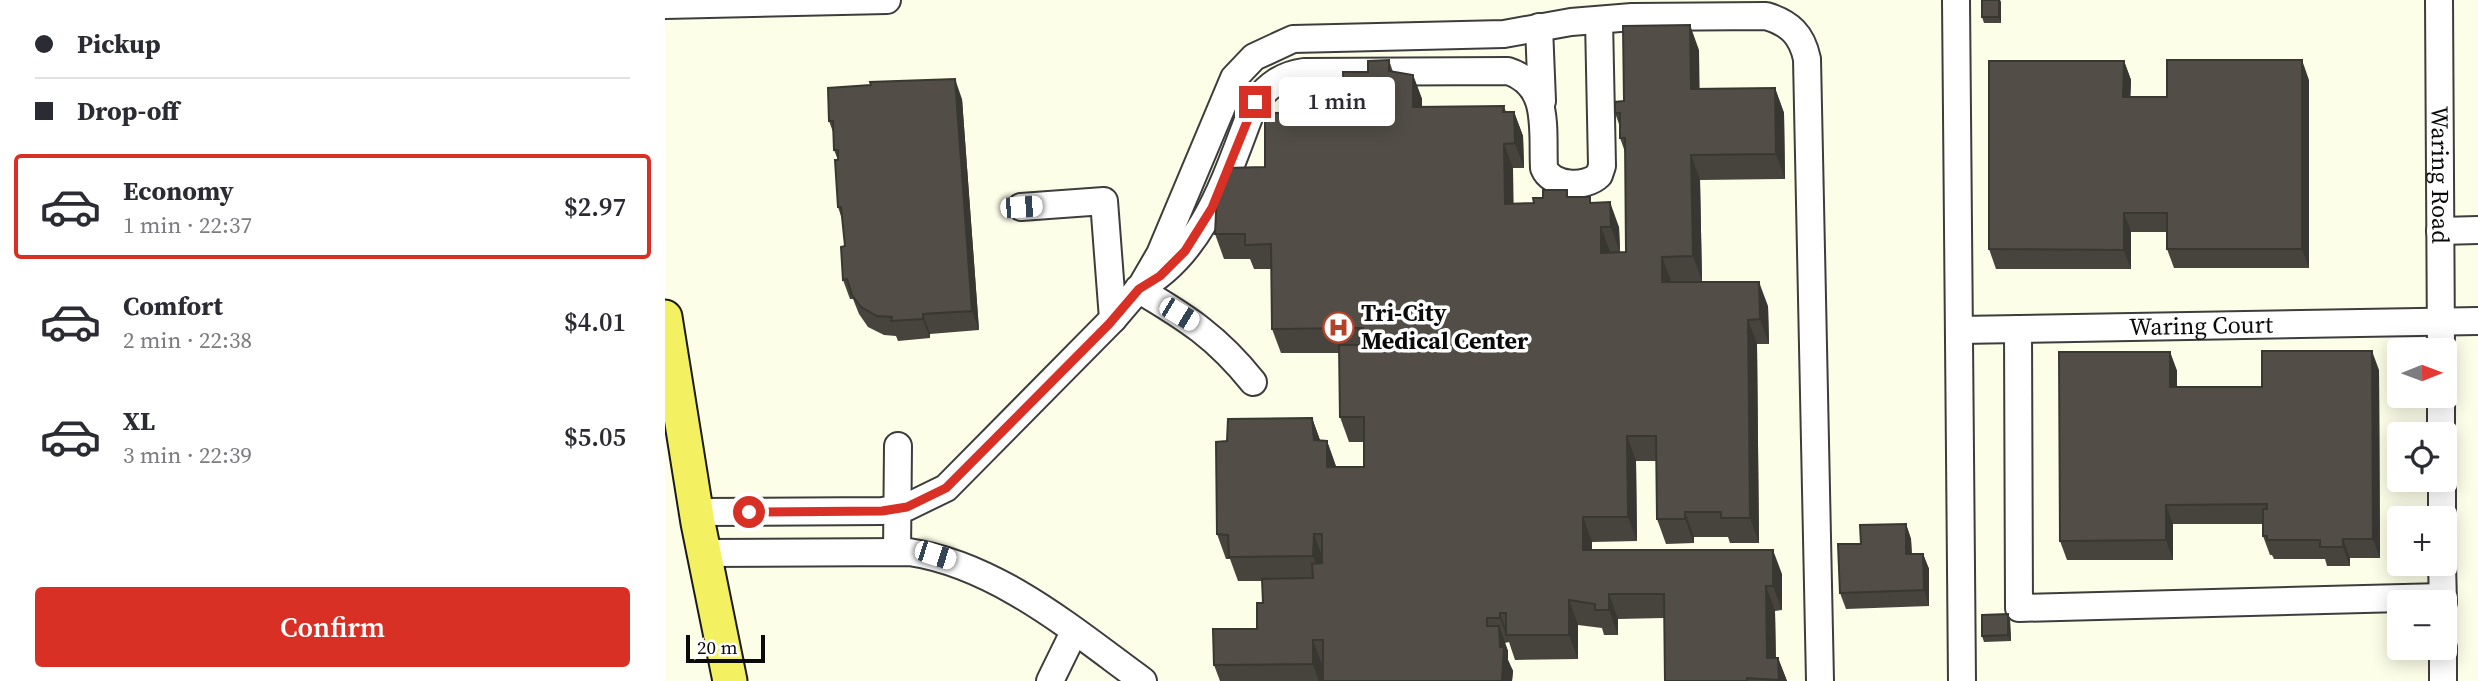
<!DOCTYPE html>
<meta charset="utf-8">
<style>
body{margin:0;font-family:"Source Serif 4",serif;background:#f2f2f3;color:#2b2b33;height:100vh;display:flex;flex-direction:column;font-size:26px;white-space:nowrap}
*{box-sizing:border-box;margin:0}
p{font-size:23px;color:#7c7c81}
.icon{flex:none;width:38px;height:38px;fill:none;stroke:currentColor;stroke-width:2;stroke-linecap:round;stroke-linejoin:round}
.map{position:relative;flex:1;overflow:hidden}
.side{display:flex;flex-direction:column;background:#fff;width:665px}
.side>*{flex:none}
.banner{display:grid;align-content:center;height:154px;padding:0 35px;background:#fff}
.needle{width:46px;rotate:89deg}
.tools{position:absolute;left:1722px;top:338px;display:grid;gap:14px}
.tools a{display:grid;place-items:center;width:70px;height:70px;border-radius:7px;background:#fff;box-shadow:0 4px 18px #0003;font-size:35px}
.scale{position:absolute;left:21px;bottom:18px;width:79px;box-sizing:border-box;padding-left:7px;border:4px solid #0a0a0a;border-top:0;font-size:19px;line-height:24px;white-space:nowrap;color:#0a0a0a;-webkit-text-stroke:5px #fff;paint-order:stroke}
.end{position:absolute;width:32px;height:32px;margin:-16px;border:9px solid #d93025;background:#fff;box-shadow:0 0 0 4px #fff}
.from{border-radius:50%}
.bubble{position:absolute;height:49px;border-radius:7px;background:#fff;box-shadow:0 4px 18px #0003;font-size:23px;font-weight:600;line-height:49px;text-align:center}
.car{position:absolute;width:21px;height:42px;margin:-21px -10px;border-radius:9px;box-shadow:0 0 5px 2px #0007;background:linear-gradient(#fff 24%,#345 0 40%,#fff 0 76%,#345 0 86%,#fff 0)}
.banner b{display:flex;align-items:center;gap:24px;height:66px;font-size:26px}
.banner b+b{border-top:2px solid #e1e1e2}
.banner i{width:18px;height:18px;background:#2b2b33}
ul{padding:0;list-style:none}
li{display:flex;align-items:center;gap:21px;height:105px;margin:0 14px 10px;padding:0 21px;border:4px solid transparent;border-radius:7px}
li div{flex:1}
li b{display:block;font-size:26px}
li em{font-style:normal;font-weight:600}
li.selected{border-color:#d93025}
li>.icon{width:63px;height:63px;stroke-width:1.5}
.action{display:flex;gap:14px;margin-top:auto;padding:14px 35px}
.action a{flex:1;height:80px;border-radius:7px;background:#d93025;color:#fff;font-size:28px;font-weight:600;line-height:80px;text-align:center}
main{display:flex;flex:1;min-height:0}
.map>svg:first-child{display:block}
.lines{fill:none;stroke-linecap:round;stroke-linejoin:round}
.minor-casing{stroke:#3d3d3d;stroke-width:30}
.major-casing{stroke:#1b1b1b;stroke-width:37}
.minor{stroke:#fff;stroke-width:26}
.major{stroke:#f3f162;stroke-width:33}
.wall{fill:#47433d}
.shaded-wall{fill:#393732}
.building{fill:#524e47;stroke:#393732;stroke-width:2}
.route{stroke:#d93025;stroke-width:9}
.labels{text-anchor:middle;stroke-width:7;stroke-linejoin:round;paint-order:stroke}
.street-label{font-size:24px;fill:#0a0a0a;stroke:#fff}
.poi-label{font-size:24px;font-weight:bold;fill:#0a0a0a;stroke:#fff;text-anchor:start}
</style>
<main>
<section class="side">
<div class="banner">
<b><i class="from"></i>Pickup</b>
<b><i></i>Drop-off</b>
</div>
<ul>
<li class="selected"><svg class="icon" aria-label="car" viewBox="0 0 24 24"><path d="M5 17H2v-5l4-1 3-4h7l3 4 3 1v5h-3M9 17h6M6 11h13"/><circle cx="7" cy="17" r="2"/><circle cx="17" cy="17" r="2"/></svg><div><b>Economy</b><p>1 min · 22:37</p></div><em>$2.97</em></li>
<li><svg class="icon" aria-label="car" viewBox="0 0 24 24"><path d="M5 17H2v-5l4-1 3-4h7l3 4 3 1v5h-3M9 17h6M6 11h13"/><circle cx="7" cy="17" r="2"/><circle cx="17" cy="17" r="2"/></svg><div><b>Comfort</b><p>2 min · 22:38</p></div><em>$4.01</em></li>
<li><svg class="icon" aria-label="car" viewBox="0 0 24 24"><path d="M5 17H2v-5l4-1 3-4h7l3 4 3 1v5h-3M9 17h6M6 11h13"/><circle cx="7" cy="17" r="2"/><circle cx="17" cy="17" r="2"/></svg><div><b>XL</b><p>3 min · 22:39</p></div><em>$5.05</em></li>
</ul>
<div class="action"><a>Confirm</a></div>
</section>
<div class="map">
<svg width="1813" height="681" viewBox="0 0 1813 681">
<rect width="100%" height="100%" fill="#fdfee8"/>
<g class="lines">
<defs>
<g id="minor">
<path d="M 1291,0 L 1297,681"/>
<path id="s1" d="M 1774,0 L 1776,350"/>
<path d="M 0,5 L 222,0"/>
<path d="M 874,27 L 877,101"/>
<path d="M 356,207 L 439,201 L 448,319"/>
<path d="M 1775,231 L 1813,230"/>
<path d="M 1353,329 L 1354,608 L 1777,597"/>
<path id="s2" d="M 1294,330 L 1813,321"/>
<path d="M 588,382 C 552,337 522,318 473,289 C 542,252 563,169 590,102 C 604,85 617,75 639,72 L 843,71 C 886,85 877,130 879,168 C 886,186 920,189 934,175 L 937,166 L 934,20"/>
<path d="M 1776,396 L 1776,434"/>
<path d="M 1777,480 L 1777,518"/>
<path d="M 31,512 L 217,511 L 242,507 L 281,488 L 448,319 L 477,285 L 495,254 L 569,78 L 589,57 L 628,39 L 839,34 L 906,22 L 967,17 L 1101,16 C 1125,23 1137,35 1142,59 L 1155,681"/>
<path d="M 232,552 L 233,446"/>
<path d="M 39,553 L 244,552 C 332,565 408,630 478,681"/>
<path d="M 1777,564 L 1778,602"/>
<path d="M 1778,648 L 1778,681"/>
<path d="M 385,681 L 409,632"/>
</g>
<path id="major" d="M 0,317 L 33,523 L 65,681"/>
</defs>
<!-- minor casing -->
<use href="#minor" class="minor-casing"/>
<!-- major casing -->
<use href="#major" class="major-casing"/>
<!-- minor -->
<use href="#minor" class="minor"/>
<!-- major -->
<use href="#major" class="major"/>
</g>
<!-- wall -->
<g class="wall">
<path d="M 1317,0 L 1335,0 L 1336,23 L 1319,23 L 1317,17 Z"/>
<path d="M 1034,50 L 1034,89 L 1110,88 L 1119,113 L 1120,179 L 1035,180 L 1037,281 L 1006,281 L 1006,282 L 1103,306 L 1104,344 L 1092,344 L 1094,543 L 1065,543 L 1063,537 L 1029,537 L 1029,543 L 1001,544 L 992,519 L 991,461 L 971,461 L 972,541 L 927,542 L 927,550 L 1117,574 L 1117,610 L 1110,611 L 1111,658 L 1113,658 L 1122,681 L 1000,681 L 999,618 L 953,619 L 953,635 L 939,635 L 937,628 L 913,625 L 913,659 L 850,660 L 844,642 L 840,643 L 843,651 L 843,660 L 848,671 L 847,681 L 658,681 L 658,665 L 657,665 L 657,681 L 555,681 L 549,665 L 592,629 L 598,603 L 597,581 L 573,581 L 565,559 L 561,559 L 552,534 L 562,441 L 647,418 L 655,440 L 662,441 L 671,467 L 699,467 L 699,442 L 684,442 L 675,417 L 674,353 L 616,353 L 607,329 L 607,269 L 589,269 L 585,259 L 559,259 L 550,234 L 557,192 L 561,182 L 600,167 L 679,112 L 703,72 L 724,60 L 728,72 L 748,75 L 757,99 L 757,106 L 839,106 L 841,112 L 849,112 L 858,136 L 859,168 L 848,168 L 848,204 L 869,203 L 904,197 L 927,203 L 954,227 L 955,252 L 945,252 L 945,253 L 961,252 L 960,152 L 955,138 L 955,127 L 950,113 L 959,101 Z"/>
<path d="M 1459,61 L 1466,80 L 1465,97 L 1502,97 L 1644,80 L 1644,268 L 1509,268 L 1502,249 L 1502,232 L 1466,232 L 1466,269 L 1331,269 L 1324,249 Z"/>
<path d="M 297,99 L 314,330 L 265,334 L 265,338 L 233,341 L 231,336 L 219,335 L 203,327 L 194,314 L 188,299 L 185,299 L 178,280 L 180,246 L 177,219 L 173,207 L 173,160 L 169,150 L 168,132 L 164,121 Z"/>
<path d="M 1505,352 L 1512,371 L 1512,387 L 1597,387 L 1714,370 L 1715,558 L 1685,558 L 1685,566 L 1662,566 L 1660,559 L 1609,559 L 1607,555 L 1605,555 L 1598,536 L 1598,524 L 1508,524 L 1508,560 L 1402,560 L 1395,541 Z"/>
<path d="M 1241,524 L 1246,539 L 1247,554 L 1258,554 L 1264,569 L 1264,606 L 1181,609 L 1175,593 L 1196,544 Z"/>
<path d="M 1345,620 L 1346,641 L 1319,642 L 1317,636 Z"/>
</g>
<!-- shaded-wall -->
<g class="shaded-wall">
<path d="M 1334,0 L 1335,0 L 1336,2 L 1336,23 L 1334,17 Z"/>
<path d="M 1025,25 L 1034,50 L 1035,113 L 1026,89 Z"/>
<path d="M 1637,60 L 1644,80 L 1644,268 L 1637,249 Z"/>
<path d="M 1459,61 L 1466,80 L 1465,116 L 1458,97 Z"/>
<path d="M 748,75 L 757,99 L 757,131 L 748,107 Z"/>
<path d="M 290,79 L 297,99 L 314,330 L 307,311 Z"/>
<path d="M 1110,88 L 1119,113 L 1120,179 L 1111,154 Z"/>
<path d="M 849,112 L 858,136 L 859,168 L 850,143 Z"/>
<path d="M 839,144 L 848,168 L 849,228 L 840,204 Z"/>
<path d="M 1026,155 L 1035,180 L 1037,281 L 1028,256 Z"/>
<path d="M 945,202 L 954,227 L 955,252 L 946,227 Z"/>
<path d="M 1459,213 L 1466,232 L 1466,269 L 1459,250 Z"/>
<path d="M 936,227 L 945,252 L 945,278 L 936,253 Z"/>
<path d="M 997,257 L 1006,281 L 1006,307 L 997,282 Z"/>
<path d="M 1094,282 L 1103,306 L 1104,344 L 1095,319 Z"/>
<path d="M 258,314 L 265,334 L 265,338 L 258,319 Z"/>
<path d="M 1083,320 L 1092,344 L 1094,543 L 1085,518 Z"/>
<path d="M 1707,351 L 1714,370 L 1715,558 L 1708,539 Z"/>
<path d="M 1505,352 L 1512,371 L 1512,407 L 1505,387 Z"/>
<path d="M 647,418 L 656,443 L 649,440 Z"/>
<path d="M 962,436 L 971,461 L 972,541 L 963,517 Z"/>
<path d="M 662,441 L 671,466 L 671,492 L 662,467 Z"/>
<path d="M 1501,505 L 1508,524 L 1508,560 L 1501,540 Z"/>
<path d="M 1020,512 L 1029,537 L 1029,543 L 1020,519 Z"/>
<path d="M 918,517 L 927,542 L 927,574 L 918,550 Z"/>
<path d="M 1241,524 L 1246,539 L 1247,570 L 1241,554 Z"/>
<path d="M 649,534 L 658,559 L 657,580 L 648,556 Z"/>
<path d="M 1678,539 L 1685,558 L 1685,566 L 1678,547 Z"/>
<path d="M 1108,550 L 1117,574 L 1117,610 L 1108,586 Z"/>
<path d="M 1258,554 L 1264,569 L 1264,606 L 1259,590 Z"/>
<path d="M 1101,586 L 1110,611 L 1111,681 L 1102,658 Z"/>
<path d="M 944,594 L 953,619 L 953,635 L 944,610 Z"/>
<path d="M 904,600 L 913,625 L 913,659 L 904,635 Z"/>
<path d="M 835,613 L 843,635 L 841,635 L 844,642 L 835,618 Z"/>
<path d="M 1343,614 L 1345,620 L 1346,641 L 1343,635 Z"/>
<path d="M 834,626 L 843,651 L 843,660 L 848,671 L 847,681 L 837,681 Z"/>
<path d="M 648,640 L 657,665 L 657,681 L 654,681 L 648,664 Z"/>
<path d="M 1113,658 L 1122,681 L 1114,681 Z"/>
</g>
<!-- building -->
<g class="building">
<rect x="1317" y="0" width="17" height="17"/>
<path d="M 1025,25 L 1026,89 L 1110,88 L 1111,154 L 1026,155 L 1028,256 L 997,257 L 997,282 L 1094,282 L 1095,319 L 1083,320 L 1085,518 L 1056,518 L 1056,512 L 1020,512 L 1020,519 L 992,519 L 991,436 L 962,436 L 963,517 L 918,517 L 918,550 L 1108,550 L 1108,586 L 1101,586 L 1102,658 L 1113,658 L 1114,680 L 1082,678 L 1082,681 L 1000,681 L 999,594 L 944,594 L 944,610 L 930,610 L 930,604 L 904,600 L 904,635 L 841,635 L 841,613 L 835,613 L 835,618 L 822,618 L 822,626 L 834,626 L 835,647 L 839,647 L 837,681 L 658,681 L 658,640 L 648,640 L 648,664 L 549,665 L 548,629 L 592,629 L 592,603 L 598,603 L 597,579 L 648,578 L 647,564 L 657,563 L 657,534 L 649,534 L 648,556 L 564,557 L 563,535 L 552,534 L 551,442 L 562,441 L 563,419 L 647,418 L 649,440 L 662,441 L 662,467 L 699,467 L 699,417 L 675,417 L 674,345 L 698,345 L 698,328 L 607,329 L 606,244 L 580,245 L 580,234 L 550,234 L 552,192 L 557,192 L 556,182 L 561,182 L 561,168 L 600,167 L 600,113 L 679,112 L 678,72 L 703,72 L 703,61 L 724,60 L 724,71 L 748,75 L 748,107 L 839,106 L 838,112 L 849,112 L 850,143 L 839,144 L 840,204 L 869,203 L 868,198 L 878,198 L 878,190 L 902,190 L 902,197 L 925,197 L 925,203 L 945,202 L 946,227 L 936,227 L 936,253 L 961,252 L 960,138 L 955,138 L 955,113 L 950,113 L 950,102 L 959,101 L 958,26 Z"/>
<path d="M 1502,60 L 1637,60 L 1637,249 L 1502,249 L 1502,213 L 1459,213 L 1459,250 L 1324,249 L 1324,61 L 1459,61 L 1458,97 L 1502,97 Z"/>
<path d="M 290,79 L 307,311 L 258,314 L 258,319 L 226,321 L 227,317 L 212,316 L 196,307 L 187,295 L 182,279 L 178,280 L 176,247 L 180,246 L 176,207 L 173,207 L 170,160 L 173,160 L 173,150 L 169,150 L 168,121 L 164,121 L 163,88 L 206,85 L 205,82 Z"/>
<path d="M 1597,351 L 1707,351 L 1708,539 L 1678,539 L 1678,547 L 1655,547 L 1655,540 L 1602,540 L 1602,536 L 1598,536 L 1598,509 L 1602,509 L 1602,504 L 1501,505 L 1501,540 L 1395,541 L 1394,352 L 1505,352 L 1505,387 L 1597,387 Z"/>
<path d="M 1241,524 L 1241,554 L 1258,554 L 1259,590 L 1175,593 L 1173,544 L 1196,544 L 1195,525 Z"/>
<path d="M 1343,614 L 1343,635 L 1317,636 L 1317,615 Z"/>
</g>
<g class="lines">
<!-- route -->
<path class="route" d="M 84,512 L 217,511 L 242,507 L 281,488 L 444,324 L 474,289 L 495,276 L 520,251 L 547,208 L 590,102"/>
</g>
<!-- icons -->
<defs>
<symbol id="hospital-ring" viewBox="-11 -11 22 22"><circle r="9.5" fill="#fff" stroke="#b34229" stroke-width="1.5"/><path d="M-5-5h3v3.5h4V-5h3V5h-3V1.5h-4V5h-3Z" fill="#b34229"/></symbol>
</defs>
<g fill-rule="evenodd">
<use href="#hospital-ring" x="656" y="310" width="35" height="35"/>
</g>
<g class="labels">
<!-- street labels -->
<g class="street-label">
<text dy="8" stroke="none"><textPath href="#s1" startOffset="175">Waring Road</textPath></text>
<text dy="8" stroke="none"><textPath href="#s2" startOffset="242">Waring Court</textPath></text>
</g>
<!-- poi labels -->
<g class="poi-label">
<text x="696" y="321">Tri-City<tspan x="696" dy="28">Medical Center</tspan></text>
</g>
</g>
</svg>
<div class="tools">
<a><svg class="needle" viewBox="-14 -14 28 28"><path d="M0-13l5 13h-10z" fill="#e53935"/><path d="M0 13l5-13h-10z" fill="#7c7c81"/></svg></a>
<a><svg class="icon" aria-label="locate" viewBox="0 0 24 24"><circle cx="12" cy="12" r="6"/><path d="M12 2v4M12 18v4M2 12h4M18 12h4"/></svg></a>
<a>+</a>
<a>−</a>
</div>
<div class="scale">20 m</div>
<i class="end from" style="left:84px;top:512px"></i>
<i class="end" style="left:590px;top:102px"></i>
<div class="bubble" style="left:614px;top:77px;width:116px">1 min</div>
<i class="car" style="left:356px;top:207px;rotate:86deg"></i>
<i class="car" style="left:514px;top:314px;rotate:121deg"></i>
<i class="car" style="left:270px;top:555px;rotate:108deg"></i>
</div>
</main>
